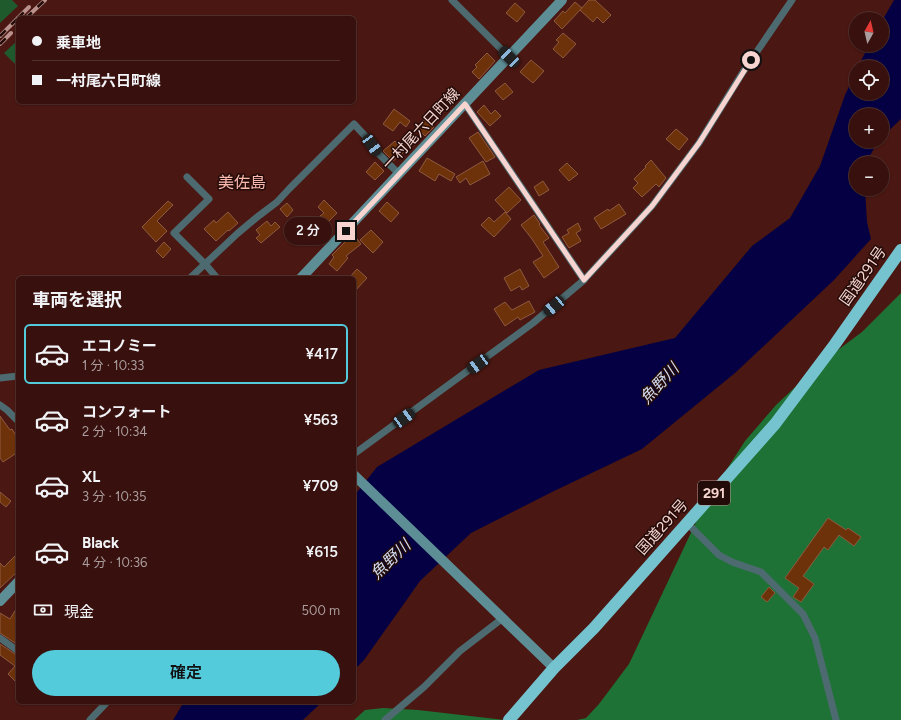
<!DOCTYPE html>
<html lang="ja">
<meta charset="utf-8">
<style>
body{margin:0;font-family:Figtree,"Noto Sans JP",sans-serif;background:#3f1a17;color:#f1f3f6;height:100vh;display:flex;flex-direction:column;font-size:15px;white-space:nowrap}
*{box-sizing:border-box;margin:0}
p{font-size:13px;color:#ab9d9e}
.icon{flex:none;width:22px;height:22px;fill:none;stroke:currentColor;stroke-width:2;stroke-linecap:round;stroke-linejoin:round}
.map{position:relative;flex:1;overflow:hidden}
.details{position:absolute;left:16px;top:276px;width:340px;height:428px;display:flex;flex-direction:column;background:#38110e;border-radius:6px;box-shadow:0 1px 3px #0004,0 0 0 1px #52312e}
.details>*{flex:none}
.banner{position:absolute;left:16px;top:16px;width:340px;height:88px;border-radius:6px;box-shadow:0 1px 3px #0004,0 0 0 1px #52312e;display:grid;align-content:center;height:88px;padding:0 16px;background:#38110e}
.needle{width:26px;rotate:8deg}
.tools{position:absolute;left:849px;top:12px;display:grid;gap:8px}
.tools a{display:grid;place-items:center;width:40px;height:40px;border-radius:50%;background:#38110e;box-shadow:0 1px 3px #0004,0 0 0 1px #52312e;font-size:20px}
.end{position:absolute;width:18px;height:18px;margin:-9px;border:5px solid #f7d4cf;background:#111;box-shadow:0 0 0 2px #111}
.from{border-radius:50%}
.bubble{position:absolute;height:28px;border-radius:14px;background:#38110e;box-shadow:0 1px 3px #0004,0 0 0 1px #52312e;font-size:13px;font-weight:600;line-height:28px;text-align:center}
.car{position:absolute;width:12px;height:24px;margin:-12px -6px;border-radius:5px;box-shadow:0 0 3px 1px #0007;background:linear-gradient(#222 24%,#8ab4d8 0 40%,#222 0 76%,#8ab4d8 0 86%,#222 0)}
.banner b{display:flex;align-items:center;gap:14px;height:38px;font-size:15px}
.banner b+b{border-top:1px solid #52312e}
.banner i{width:10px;height:10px;background:#f1f3f6}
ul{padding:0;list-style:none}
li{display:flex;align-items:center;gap:12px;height:60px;margin:0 8px 6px;padding:0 8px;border:2px solid transparent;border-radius:6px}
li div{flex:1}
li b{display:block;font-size:15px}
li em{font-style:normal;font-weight:600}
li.current{border-color:#53cbdb}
li>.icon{width:36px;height:36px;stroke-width:1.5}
h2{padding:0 16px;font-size:18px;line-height:48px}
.pay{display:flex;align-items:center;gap:10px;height:44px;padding:0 16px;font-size:15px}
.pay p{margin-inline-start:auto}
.button{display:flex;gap:8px;margin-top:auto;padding:8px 16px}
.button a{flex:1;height:46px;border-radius:24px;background:#53cbdb;color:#111;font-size:16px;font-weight:600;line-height:46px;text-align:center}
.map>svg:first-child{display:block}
.green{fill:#1e5a2c}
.forest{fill:#1f7235}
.water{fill:#040043}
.building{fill:#6e320a;stroke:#8e5a3f}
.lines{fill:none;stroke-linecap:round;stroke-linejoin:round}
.street{stroke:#4c6a6f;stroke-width:7}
.secondary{stroke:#5d8e96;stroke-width:10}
.highway{stroke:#74c3cf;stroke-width:12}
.rail-casing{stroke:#ba918c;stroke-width:4}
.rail{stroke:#220b08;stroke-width:2.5;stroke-dasharray:8;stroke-linecap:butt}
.route{stroke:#f7d4cf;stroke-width:5}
.labels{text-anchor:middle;stroke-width:3;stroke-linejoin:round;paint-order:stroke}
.shield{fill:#220b08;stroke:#b79893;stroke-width:1}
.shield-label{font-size:14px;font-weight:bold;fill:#f7d4cf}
.street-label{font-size:15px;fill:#f7d4cf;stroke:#220b08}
.neighbourhood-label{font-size:16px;fill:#fbb8ae;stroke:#220b08}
.water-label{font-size:16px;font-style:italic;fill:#d0d9ee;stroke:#220b08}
</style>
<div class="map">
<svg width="901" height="720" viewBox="0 0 901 720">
<rect width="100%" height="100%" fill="#4a1712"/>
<!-- green -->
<g class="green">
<path d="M 0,0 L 12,0 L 18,6 L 0,23 Z"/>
<path d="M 18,40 L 18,67 L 4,53 Z"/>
</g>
<!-- forest -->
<g class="forest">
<path d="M 901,293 L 901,720 L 577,720 L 586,718 L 599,704 L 629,664 L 705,503 L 745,441 L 776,405 L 823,361 L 862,332 Z"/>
<path d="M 383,708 L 418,710 L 505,720 L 354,720 L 365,710 Z"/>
</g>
<!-- water -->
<g class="water">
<path d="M 894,0 L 901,0 L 901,119 L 882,137 L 882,115 L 856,115 L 856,141 L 878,141 L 866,163 L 856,163 L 856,189 L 865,189 L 867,222 L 871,239 L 834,280 L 735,373 L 642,449 L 552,492 L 471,533 L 420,581 L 364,660 L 354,670 L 354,496 L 377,467 L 539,370 L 675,338 L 752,246 L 790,218 L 820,166 L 845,95 L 856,72 L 856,93 L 882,93 L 882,67 L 858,67 L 869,45 L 882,45 L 882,21 Z"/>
<path d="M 184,702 L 322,702 L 303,720 L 173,720 Z"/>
</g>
<!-- building -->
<g class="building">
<path d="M 589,0 L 595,0 L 611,15 L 603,23 L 597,17 L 593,22 L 580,10 Z"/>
<path d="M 575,2 L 582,8 L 562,29 L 554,21 L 563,11 L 565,13 Z"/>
<path d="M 515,3 L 525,12 L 517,22 L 506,13 Z"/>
<path d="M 563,33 L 576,44 L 563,58 L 553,49 L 559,42 L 556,40 Z"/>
<path d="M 487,53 L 495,61 L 479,79 L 472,72 L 477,67 L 475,65 Z"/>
<path d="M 531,60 L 544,71 L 533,83 L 520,72 Z"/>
<path d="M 505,83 L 513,92 L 503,100 L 495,91 Z"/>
<path d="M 484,105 L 491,114 L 495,110 L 501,116 L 490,126 L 477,112 Z"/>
<path d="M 394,109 L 410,121 L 406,127 L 400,122 L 393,131 L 383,124 Z"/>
<path d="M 425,119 L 434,127 L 425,136 L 417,128 Z"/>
<path d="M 676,129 L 688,139 L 679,150 L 666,139 Z"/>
<path d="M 478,132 L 495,157 L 486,162 L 469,138 Z"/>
<path d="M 395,141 L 404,152 L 393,161 L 383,151 Z"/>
<path d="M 427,158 L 455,174 L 451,181 L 439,174 L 435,181 L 419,171 Z"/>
<path d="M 651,160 L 666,178 L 659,187 L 656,184 L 642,197 L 633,188 L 638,183 L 634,179 L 646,167 L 645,166 Z"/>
<path d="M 483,161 L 490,174 L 470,185 L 466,178 L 460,183 L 456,177 Z"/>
<path d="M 375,162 L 384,171 L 375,180 L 366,172 Z"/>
<path d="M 567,163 L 578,174 L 569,181 L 559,170 Z"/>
<path d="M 543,181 L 549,190 L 539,196 L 534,187 Z"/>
<path d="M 509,187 L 521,200 L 507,213 L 495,200 Z"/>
<path d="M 324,200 L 337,213 L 327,223 L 320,216 L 324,213 L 318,207 Z"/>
<path d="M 168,201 L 173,205 L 157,221 L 167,231 L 156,242 L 142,227 Z"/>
<path d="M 387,202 L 399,213 L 391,222 L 379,211 Z"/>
<path d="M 287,203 L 293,210 L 287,217 L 280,209 Z"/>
<path d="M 619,204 L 626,214 L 601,229 L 594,218 L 608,209 L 609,211 Z"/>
<path d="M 228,212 L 238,223 L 229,231 L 228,230 L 216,241 L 204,229 L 214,220 L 216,223 Z"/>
<path d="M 505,212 L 511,219 L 494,237 L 481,225 L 489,217 L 494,222 Z"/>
<path d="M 534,215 L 540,224 L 539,225 L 549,238 L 543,242 L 559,267 L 544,278 L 533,262 L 543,256 L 532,239 L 521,225 Z"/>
<path d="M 267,221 L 271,226 L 275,222 L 280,227 L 261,243 L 256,238 L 260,235 L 256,230 Z"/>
<path d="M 578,223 L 581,230 L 576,233 L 581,241 L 569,248 L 562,237 L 569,233 L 567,230 Z"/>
<path d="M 371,230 L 383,242 L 373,253 L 360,240 Z"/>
<path d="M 353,234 L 361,244 L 346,256 L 348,258 L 337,271 L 329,264 L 334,257 L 332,255 Z"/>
<path d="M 164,242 L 171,249 L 163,258 L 156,251 Z"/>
<path d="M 357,269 L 367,278 L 354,292 L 354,278 L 349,278 Z"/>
<path d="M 520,269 L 529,286 L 522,290 L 520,286 L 511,291 L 504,278 Z"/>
<path d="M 529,301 L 535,312 L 520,320 L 518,317 L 505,326 L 494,309 L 505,302 L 512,310 Z"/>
<path d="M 0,416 L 10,430 L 12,429 L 18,439 L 18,452 L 3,462 L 0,458 Z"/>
<path d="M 0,492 L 11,501 L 6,507 L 0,502 Z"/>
<path d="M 828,518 L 846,530 L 848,528 L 861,537 L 854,546 L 839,535 L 828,550 L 824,547 L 803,576 L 814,584 L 801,602 L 793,597 L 799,588 L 785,578 Z"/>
<path d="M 18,553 L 18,571 L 0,588 L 0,563 L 4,567 Z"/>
<path d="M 769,587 L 775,593 L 767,602 L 761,597 Z"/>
<path d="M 18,606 L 18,645 L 0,633 L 0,613 L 10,619 Z"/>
<path d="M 0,644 L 18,656 L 18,684 L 8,674 L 15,666 L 0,655 Z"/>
</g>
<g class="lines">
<!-- street -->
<g class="street">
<path d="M 452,0 L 509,57"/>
<path d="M 465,104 L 584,280"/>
<path d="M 187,177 L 209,199 L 174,233 L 206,265 L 217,278"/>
<path d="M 190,278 L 238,233 L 256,218 L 277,202 L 289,189 L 354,124 L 367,138 L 378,153 L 399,174"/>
<path d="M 0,378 L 18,376"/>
<path d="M 0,405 L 7,410 L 18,421"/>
<path d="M 354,454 L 533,323 L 584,280 L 652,206 L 699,143 L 743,72 L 792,0"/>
<path d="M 687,523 L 719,555 L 732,562 L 761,572 L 803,614 L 815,638 L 836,720"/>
<path d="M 0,638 L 18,651"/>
<path d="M 90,720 L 107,702"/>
<path d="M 385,720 L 424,687 L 460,651 L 503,618"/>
</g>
<!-- secondary -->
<g class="secondary">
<path d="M 301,278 L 562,0"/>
<path d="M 354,475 L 554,668"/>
<path d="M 0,601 L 18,582"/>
</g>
<!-- highway -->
<path class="highway" d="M 509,720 L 554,668 L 594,628 L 775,424 L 835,344 L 901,250"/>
<defs>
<g id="rail">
<path d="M 18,18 L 29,7"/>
<path d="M 26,18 L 45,0"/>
<path d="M 0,36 L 18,18"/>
<path d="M 0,44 L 11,33"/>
</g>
</defs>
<!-- rail casing -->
<use href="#rail" class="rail-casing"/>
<!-- rail -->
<use href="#rail" class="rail"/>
</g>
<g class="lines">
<!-- route -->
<path class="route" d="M 346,231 L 465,104 L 584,280 L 652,206 L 699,143 L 751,60"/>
</g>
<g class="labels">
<!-- shield labels -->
<rect class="shield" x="698" y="481" width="32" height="24" rx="3"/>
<g class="shield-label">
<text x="714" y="498">291</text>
</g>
<!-- street labels -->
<g class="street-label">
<text transform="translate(421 129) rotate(-47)" y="5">一村尾六日町線</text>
<text transform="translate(863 276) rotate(-55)" y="5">国道291号</text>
<text transform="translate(662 527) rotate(-48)" y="5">国道291号</text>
</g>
<!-- neighbourhood labels -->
<g class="neighbourhood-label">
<text x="242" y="188">美佐島</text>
</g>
<!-- water labels -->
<g class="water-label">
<text transform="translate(659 383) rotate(-47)" y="6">魚野川</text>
<text transform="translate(390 559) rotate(-44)" y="6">魚野川</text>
</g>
</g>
</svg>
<div class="tools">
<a><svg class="needle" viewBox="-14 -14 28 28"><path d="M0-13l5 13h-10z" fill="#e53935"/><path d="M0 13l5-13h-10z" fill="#ab9d9e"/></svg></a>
<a><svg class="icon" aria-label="locate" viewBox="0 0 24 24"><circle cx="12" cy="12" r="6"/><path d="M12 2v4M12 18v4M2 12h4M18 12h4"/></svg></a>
<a>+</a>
<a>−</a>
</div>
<i class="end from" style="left:751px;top:60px"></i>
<i class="end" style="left:346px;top:231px"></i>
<div class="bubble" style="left:284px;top:217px;width:48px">2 分</div>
<i class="car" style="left:509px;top:57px;rotate:315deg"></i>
<i class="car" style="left:372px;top:145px;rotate:144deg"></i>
<i class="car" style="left:554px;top:306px;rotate:230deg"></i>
<i class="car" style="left:478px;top:364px;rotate:234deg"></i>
<i class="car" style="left:404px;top:418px;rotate:54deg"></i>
<div class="banner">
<b><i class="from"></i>乗車地</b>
<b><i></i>一村尾六日町線</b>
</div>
<section class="details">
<h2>車両を選択</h2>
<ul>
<li class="current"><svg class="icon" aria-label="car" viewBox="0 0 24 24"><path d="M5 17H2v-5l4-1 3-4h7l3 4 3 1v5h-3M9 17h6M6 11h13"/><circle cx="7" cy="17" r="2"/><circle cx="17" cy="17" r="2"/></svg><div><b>エコノミー</b><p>1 分 · 10:33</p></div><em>¥417</em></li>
<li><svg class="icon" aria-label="car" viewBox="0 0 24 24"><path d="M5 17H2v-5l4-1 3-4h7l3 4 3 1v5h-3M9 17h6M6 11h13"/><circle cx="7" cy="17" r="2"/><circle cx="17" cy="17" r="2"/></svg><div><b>コンフォート</b><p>2 分 · 10:34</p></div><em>¥563</em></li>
<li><svg class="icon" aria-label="car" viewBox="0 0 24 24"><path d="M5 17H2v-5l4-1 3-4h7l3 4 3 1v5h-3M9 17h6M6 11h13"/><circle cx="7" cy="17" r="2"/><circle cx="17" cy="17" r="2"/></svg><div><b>XL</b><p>3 分 · 10:35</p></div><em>¥709</em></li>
<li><svg class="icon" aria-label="car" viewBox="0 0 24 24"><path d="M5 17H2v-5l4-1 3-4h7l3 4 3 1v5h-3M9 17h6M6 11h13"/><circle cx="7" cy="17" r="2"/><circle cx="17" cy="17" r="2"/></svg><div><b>Black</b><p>4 分 · 10:36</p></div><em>¥615</em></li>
</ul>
<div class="pay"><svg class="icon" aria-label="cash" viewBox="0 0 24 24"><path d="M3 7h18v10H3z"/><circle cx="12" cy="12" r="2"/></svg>現金<p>500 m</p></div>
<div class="button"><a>確定</a></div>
</section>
</div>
